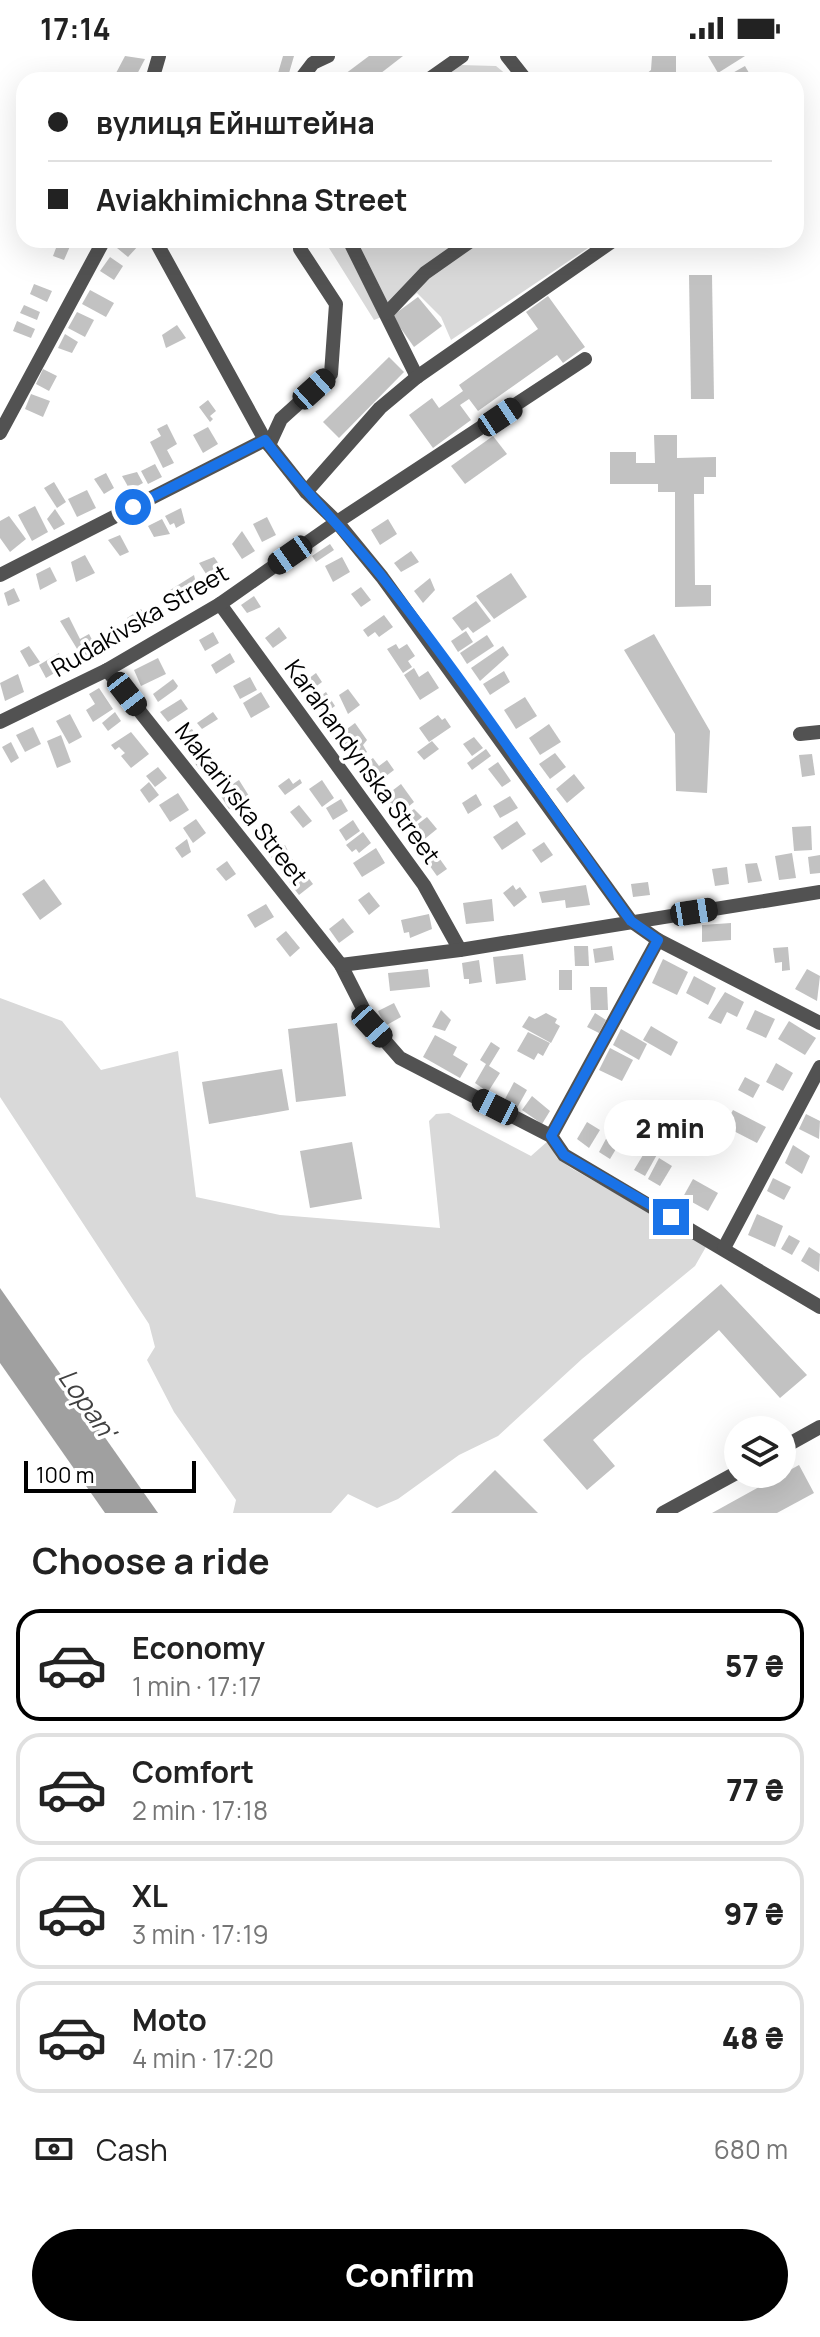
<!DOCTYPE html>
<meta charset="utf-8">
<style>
body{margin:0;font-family:Manrope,sans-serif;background:#f2f2f2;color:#222;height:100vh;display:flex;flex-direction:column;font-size:30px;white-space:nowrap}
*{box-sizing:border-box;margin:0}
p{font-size:26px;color:#767676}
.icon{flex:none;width:44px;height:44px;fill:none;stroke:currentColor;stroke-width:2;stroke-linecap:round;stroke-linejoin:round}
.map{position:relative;height:1457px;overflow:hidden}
.side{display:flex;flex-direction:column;background:#fff;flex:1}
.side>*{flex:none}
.hud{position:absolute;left:16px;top:16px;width:788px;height:176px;border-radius:24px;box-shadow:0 8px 32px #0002;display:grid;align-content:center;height:176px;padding:0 32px;background:#fff}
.controls{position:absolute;left:724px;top:1360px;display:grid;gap:16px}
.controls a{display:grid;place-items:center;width:72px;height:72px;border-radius:50%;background:#fff;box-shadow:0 8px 32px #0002;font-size:40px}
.scale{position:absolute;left:24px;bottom:20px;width:172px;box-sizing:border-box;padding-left:8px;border:4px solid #000;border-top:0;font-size:22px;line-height:28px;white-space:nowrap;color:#000;-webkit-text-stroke:6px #fff;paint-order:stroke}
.end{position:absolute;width:36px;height:36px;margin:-18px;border:10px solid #1a73e8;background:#fff;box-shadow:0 0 0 4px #fff}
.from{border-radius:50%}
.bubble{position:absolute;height:56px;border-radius:28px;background:#fff;box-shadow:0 8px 32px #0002;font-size:26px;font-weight:800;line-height:56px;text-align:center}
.car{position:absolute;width:24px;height:48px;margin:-24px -12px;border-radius:10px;box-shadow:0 0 6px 2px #0007;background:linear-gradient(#222 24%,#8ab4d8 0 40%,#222 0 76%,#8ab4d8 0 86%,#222 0)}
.hud b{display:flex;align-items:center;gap:28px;height:76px;font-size:30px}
.hud b+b{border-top:2px solid #e0e0e0}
.hud i{width:20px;height:20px;background:#222}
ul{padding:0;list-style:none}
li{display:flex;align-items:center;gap:24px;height:112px;margin:0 16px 12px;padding:0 16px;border:4px solid #e0e0e0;border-radius:24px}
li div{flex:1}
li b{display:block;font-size:30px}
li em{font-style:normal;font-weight:800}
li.on{border-color:#000}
li>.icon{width:72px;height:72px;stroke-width:1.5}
h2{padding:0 32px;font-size:36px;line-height:96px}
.pay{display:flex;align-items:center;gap:20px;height:88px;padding:0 32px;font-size:30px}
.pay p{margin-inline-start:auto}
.action{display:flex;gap:16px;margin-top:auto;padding:16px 32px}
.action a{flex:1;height:92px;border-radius:48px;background:#000;color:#fff;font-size:32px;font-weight:800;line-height:92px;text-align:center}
.status{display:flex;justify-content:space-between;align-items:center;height:56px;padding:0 40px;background:#fff;direction:ltr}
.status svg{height:22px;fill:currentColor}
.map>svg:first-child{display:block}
.green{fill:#d9d9d9}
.water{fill:#a0a0a0}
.building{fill:#c2c2c2}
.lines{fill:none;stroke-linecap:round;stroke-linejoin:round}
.minor{stroke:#525252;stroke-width:14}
.route{stroke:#1a73e8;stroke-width:10}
.labels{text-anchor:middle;stroke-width:7;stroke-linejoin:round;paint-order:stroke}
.street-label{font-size:24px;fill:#000;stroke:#fff}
.water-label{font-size:26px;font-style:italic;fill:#414141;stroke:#fff}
</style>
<div class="status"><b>17:14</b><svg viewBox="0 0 49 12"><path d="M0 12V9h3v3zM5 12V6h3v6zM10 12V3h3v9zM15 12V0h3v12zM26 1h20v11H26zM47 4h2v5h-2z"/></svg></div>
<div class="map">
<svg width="820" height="1457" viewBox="0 0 820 1457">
<rect width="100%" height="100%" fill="#fff"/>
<!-- green -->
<g class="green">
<path d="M 459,9 L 496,10 L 513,24 L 439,24 Z"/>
<path d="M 324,184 L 600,184 L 451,284 L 441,261 L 417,237 L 394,256 L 374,264 Z"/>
<path d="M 0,942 L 62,965 L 101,1014 L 178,995 L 196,1141 L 280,1159 L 440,1172 L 429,1065 L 436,1058 L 449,1057 L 531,1100 L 548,1085 L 557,1102 L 571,1112 L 707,1189 L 695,1210 L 582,1303 L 498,1380 L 459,1399 L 398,1443 L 377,1452 L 348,1438 L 331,1457 L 233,1457 L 236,1444 L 174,1356 L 147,1304 L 155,1291 L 149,1268 L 0,1041 Z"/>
</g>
<!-- water -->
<path class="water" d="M 0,1232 L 158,1457 L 105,1457 L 0,1307 Z"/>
<!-- building -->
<g class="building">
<path d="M 125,0 L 145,3 L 134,24 L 115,19 Z"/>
<path d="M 283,0 L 294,0 L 287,24 L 276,24 Z"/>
<path d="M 369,0 L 403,0 L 372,24 L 337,24 Z"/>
<path d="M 652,0 L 676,0 L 676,24 L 639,24 L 651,14 Z"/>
<path d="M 708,0 L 745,0 L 718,17 Z"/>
<path d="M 745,10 L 753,24 L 720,24 Z"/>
<path d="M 59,184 L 71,188 L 64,204 L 53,200 Z"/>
<path d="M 124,184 L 139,189 L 128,201 L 117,192 Z"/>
<path d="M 110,201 L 123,210 L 114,224 L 100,215 Z"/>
<path d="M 689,219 L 712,219 L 714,343 L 691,343 Z"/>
<path d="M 34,228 L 52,235 L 47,246 L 30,238 Z"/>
<path d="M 90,234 L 114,247 L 106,261 L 82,248 Z"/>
<path d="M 548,240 L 585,291 L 563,307 L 557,299 L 478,355 L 469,343 L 460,349 L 471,364 L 433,392 L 409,359 L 432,342 L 439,352 L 463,335 L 459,329 L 538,273 L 526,256 Z"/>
<path d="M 418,241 L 442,270 L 414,291 L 392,260 Z"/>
<path d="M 24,249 L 40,256 L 37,264 L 20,257 Z"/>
<path d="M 77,256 L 94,264 L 85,281 L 68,272 Z"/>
<path d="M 17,265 L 35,273 L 31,282 L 13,275 Z"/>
<path d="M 177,269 L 186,282 L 166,292 L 162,279 Z"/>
<path d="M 65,278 L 78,286 L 72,297 L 58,292 Z"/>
<path d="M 389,301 L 404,316 L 339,382 L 323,366 Z"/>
<path d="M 43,313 L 57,320 L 49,335 L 36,328 Z"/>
<path d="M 31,338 L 50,345 L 43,361 L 25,353 Z"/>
<path d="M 208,344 L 216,355 L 210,360 L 213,363 L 210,366 L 199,351 Z"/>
<path d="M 167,368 L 177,388 L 167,394 L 174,407 L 163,412 L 150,386 L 161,380 L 157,373 Z"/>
<path d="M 208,371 L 218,388 L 203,397 L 193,379 Z"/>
<path d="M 654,379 L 677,379 L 677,402 L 716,401 L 716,421 L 704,421 L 704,438 L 694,438 L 695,529 L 711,529 L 711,550 L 675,551 L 675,436 L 658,436 L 658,428 L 610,428 L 610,396 L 636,396 L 636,407 L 655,407 Z"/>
<path d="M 493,380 L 507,398 L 465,428 L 451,410 Z"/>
<path d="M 155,408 L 162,421 L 148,428 L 141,415 Z"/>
<path d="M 137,416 L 143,427 L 130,434 L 122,420 Z"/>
<path d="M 106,417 L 114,432 L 104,438 L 94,423 Z"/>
<path d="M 54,426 L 66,446 L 57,452 L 44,432 Z"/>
<path d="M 87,434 L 96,452 L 77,461 L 68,443 Z"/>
<path d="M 35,450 L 48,476 L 32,485 L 18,459 Z"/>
<path d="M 181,452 L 185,467 L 176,472 L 174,467 L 170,469 L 165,460 Z"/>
<path d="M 55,453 L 65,468 L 54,474 L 47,463 Z"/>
<path d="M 9,460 L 26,483 L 10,496 L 0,482 L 0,465 Z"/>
<path d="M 267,461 L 276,479 L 262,486 L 253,468 Z"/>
<path d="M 162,463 L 170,478 L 154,481 L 148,470 Z"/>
<path d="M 388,463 L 397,478 L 380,489 L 371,474 Z"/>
<path d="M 242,475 L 255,495 L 242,503 L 232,488 Z"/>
<path d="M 120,479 L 129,496 L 120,500 L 108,484 Z"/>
<path d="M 330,488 L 334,494 L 316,506 L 312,500 Z"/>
<path d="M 411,495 L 419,506 L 401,516 L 394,507 Z"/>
<path d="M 85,499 L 95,517 L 76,526 L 71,506 Z"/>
<path d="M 214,501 L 224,515 L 210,524 L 199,507 Z"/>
<path d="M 342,501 L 350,516 L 333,526 L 325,510 Z"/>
<path d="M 50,511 L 57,525 L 40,534 L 36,518 Z"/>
<path d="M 511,517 L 527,541 L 494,563 L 476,540 Z"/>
<path d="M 194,519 L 197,532 L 173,547 L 167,536 Z"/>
<path d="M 430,522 L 435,534 L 423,547 L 414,535 Z"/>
<path d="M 361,531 L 371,544 L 361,551 L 351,538 Z"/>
<path d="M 14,532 L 20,545 L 8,550 L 4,537 Z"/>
<path d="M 254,540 L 261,551 L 247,557 L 241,549 Z"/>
<path d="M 476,545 L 491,565 L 473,577 L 468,571 L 462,575 L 452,562 Z"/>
<path d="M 141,553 L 146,562 L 132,571 L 127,562 Z"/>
<path d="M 384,559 L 393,571 L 379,581 L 375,576 L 368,581 L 363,574 Z"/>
<path d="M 69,561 L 80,583 L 89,578 L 97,593 L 82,601 L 60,565 Z"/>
<path d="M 279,571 L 287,582 L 273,592 L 265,582 Z"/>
<path d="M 466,575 L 473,586 L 458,596 L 451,585 Z"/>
<path d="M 213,576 L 219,587 L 205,595 L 199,584 Z"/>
<path d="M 654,578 L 710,675 L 707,737 L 676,735 L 675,678 L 624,594 Z"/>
<path d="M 487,579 L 494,590 L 467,608 L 460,597 Z"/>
<path d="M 396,588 L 399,593 L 407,588 L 415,600 L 408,605 L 412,611 L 403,617 L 387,593 Z"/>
<path d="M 29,590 L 40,606 L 29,611 L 20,595 Z"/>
<path d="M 503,590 L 509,599 L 480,625 L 471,612 Z"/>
<path d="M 59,597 L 63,612 L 46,622 L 39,609 Z"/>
<path d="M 230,597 L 235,606 L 216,618 L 211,609 Z"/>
<path d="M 158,602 L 166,618 L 141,630 L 134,614 Z"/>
<path d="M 414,612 L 419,621 L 428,615 L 439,632 L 420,644 L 404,619 Z"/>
<path d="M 504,615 L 510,626 L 490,639 L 483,628 Z"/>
<path d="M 316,617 L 322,626 L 306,638 L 300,629 Z"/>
<path d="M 18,618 L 24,636 L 5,645 L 0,627 Z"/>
<path d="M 250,621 L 257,634 L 240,643 L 233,630 Z"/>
<path d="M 173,623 L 178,630 L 176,633 L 158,646 L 153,638 Z"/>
<path d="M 99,632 L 113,653 L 93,666 L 86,654 L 95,648 L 89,638 Z"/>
<path d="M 348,633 L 360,649 L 348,658 L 339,639 Z"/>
<path d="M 261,636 L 270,651 L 251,662 L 243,647 Z"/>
<path d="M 326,636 L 335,650 L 324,658 L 315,644 Z"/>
<path d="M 525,641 L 537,660 L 516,673 L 504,654 Z"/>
<path d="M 181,643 L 188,653 L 168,666 L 160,656 Z"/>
<path d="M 115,656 L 121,665 L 108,675 L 102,667 Z"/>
<path d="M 213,656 L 218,663 L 202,673 L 197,667 Z"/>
<path d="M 70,658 L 82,681 L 69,688 L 56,665 Z"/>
<path d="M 438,659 L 442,664 L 445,662 L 451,671 L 429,686 L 419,672 Z"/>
<path d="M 355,667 L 367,684 L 363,689 L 367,696 L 355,704 L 339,679 Z"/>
<path d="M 549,668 L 561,686 L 540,699 L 529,682 Z"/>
<path d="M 33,671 L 41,688 L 25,696 L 16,679 Z"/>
<path d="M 192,673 L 201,688 L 186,696 L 178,681 Z"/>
<path d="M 131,676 L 149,698 L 131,712 L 121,700 L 125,697 L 119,691 L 115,694 L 111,689 Z"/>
<path d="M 61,679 L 71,706 L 57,712 L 47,685 Z"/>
<path d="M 474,681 L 483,692 L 472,700 L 463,688 Z"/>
<path d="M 432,685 L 439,693 L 424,704 L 417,696 Z"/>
<path d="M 11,686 L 19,702 L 11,707 L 2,691 Z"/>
<path d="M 208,692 L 215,703 L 199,713 L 192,703 Z"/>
<path d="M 486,693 L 491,700 L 472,714 L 467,707 Z"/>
<path d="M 555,697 L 566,711 L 550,723 L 539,708 Z"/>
<path d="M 812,698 L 815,719 L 802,721 L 799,699 Z"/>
<path d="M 373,702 L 379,710 L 387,704 L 394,714 L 373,730 L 359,712 Z"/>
<path d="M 498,706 L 511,725 L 502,731 L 488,713 Z"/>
<path d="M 158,711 L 167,722 L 155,731 L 146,720 Z"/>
<path d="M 574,718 L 585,732 L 567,747 L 556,733 Z"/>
<path d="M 289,722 L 293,728 L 300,723 L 302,727 L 285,739 L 278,730 Z"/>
<path d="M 239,724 L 249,740 L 229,753 L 219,737 Z"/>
<path d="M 322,724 L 334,742 L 322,751 L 309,733 Z"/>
<path d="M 149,726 L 159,739 L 149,747 L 140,734 Z"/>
<path d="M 401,728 L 414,746 L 397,760 L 384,741 Z"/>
<path d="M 178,737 L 189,754 L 170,766 L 159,749 Z"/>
<path d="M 476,738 L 482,749 L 468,758 L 462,747 Z"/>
<path d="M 510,740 L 518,752 L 500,762 L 493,750 Z"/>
<path d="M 341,743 L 348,755 L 333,764 L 326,752 Z"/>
<path d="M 299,749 L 312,765 L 303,772 L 290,756 Z"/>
<path d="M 414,753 L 422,761 L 406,774 L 398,765 Z"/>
<path d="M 427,761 L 437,773 L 416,790 L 406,777 Z"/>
<path d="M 196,763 L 206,777 L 193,787 L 183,772 Z"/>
<path d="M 353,764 L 360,775 L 346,785 L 339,774 Z"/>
<path d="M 517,765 L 526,778 L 502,794 L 493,781 Z"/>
<path d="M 811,770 L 812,794 L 794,795 L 792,771 Z"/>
<path d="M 363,776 L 371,787 L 359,797 L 356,793 L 352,796 L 346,789 Z"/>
<path d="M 187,783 L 191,796 L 182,802 L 175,792 Z"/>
<path d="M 544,786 L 553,799 L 541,807 L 532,794 Z"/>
<path d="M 285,789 L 295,809 L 284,817 L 271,801 Z"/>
<path d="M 376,792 L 385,807 L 362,821 L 353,807 Z"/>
<path d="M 792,797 L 796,822 L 779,824 L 775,800 Z"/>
<path d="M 437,799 L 447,813 L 437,820 L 427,806 Z"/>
<path d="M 820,799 L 820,817 L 810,818 L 808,801 Z"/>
<path d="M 227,805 L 236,818 L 226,825 L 216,813 Z"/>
<path d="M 757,807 L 762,825 L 748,827 L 745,808 Z"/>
<path d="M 727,811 L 729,828 L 715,830 L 712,813 Z"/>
<path d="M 304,816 L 313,828 L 299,839 L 289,826 Z"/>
<path d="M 44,823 L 62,848 L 40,864 L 22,838 Z"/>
<path d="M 648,826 L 650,839 L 633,841 L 631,828 Z"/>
<path d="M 513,829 L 516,834 L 520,831 L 527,841 L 514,851 L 503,837 Z"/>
<path d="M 586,829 L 590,849 L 566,852 L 565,844 L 542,847 L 539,836 Z"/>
<path d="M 369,836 L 380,850 L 369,859 L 358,844 Z"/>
<path d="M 492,843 L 494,865 L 466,868 L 463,847 Z"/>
<path d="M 266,848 L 274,861 L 255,872 L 247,859 Z"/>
<path d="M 429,858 L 432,873 L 410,882 L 409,876 L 404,877 L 401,864 Z"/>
<path d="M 343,862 L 354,876 L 339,887 L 329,873 Z"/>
<path d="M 731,867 L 731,884 L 702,886 L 702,869 Z"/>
<path d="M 286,875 L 300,892 L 290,901 L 276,883 Z"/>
<path d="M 574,890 L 588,890 L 589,910 L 575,910 Z"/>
<path d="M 612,890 L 614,904 L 595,907 L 593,893 Z"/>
<path d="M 788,891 L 790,914 L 782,915 L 782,906 L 775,907 L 773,892 Z"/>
<path d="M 523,898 L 526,924 L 496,928 L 493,901 Z"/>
<path d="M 663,903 L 688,916 L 677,939 L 652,927 Z"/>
<path d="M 479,904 L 482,926 L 469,928 L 469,923 L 464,923 L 462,907 Z"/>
<path d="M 428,913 L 430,931 L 390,935 L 388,917 Z"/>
<path d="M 807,913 L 820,920 L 817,945 L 795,933 Z"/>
<rect x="559" y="914" width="13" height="20"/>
<path d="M 694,920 L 716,932 L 708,949 L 686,937 Z"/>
<path d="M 590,931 L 607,931 L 608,954 L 591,954 Z"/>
<path d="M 725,936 L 744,946 L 737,961 L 727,956 L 721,968 L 708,962 Z"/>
<path d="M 394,947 L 401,961 L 385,970 L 378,955 Z"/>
<path d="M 441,954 L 451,964 L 445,975 L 432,971 Z"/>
<path d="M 755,954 L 775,963 L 766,982 L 746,973 Z"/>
<path d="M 546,957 L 557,963 L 555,967 L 560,970 L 551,987 L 522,971 L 529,960 L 535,963 Z"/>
<path d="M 595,957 L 606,964 L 599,977 L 587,971 Z"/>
<path d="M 789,965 L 816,982 L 805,999 L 778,983 Z"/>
<path d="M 337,967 L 346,1040 L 296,1046 L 288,973 Z"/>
<path d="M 651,970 L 678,986 L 671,1000 L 643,984 Z"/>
<path d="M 621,973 L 647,988 L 639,1004 L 613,989 Z"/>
<path d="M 528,976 L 550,987 L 543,1000 L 538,997 L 534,1004 L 517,995 Z"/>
<path d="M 435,979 L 457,991 L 453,999 L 468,1008 L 460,1022 L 423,1001 Z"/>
<path d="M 491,986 L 500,992 L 489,1010 L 500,1017 L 488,1036 L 475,1027 L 486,1008 L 480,1004 Z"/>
<path d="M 610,992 L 633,1004 L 622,1025 L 599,1014 Z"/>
<path d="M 776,1007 L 793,1017 L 783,1035 L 766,1026 Z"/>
<path d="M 282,1013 L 289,1054 L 209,1068 L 202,1026 Z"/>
<path d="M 745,1021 L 760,1029 L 753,1042 L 738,1034 Z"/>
<path d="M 514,1026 L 527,1034 L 517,1052 L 504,1045 Z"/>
<path d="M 532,1040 L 550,1055 L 542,1068 L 522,1054 Z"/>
<path d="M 648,1051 L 661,1057 L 651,1075 L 643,1071 L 649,1061 L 644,1058 Z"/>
<path d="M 733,1054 L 766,1071 L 757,1087 L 724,1070 Z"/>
<path d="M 806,1058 L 820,1065 L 819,1083 L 799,1073 Z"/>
<path d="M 587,1066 L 600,1074 L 589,1092 L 577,1083 Z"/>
<path d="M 607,1081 L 619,1088 L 610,1103 L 599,1096 Z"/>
<path d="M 352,1086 L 362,1143 L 310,1152 L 300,1095 Z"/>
<path d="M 649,1089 L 659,1095 L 645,1120 L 634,1114 Z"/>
<path d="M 793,1089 L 810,1100 L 802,1118 L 785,1107 Z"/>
<path d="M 659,1102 L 672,1110 L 660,1130 L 648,1123 Z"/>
<path d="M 773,1122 L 791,1131 L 784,1144 L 767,1135 Z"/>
<path d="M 693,1123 L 718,1137 L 708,1155 L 683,1141 Z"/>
<path d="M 757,1158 L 783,1170 L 775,1191 L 748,1179 Z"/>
<path d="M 789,1179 L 800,1185 L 792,1199 L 781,1193 Z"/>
<path d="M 809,1191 L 820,1198 L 819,1216 L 801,1205 Z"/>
<path d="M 721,1228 L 807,1319 L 780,1342 L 719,1274 L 593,1384 L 615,1410 L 587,1434 L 543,1384 Z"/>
<path d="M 799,1409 L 814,1437 L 777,1457 L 712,1457 Z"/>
<path d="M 495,1414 L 538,1457 L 451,1457 Z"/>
</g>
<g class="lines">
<!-- minor -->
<g class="minor">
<path d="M 507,0 L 526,24"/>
<path d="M 152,24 L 159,0"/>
<path d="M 300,24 L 313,7 L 328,0"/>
<path d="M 428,24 L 462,0"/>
<path d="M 155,184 L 265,384 L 306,436 L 337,466 L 382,521 L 631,865 L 658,884 L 820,967"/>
<path d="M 349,184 L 417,321"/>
<path d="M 387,257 L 425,217 L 472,184"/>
<path d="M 0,377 L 104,184"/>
<path d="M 269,389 L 281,363 L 331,318 L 336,248 L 300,193"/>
<path d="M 306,436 L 380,352 L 417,321 L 614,184"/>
<path d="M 0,519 L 265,384"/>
<path d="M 220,548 L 424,829 L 460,894"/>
<path d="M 107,614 L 341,909 L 372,970 L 400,1002 L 551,1080 L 564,1099 L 820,1251"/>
<path d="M 0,666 L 107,614 L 220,548 L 337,466 L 585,303"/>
<path d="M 800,678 L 820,676"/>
<path d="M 341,909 L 460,894 L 820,836"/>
<path d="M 551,1080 L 658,884"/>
<path d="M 724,1192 L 820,1011"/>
<path d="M 782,1392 L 820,1371"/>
<path d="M 663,1457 L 738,1416"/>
</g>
</g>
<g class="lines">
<!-- route -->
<path class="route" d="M 133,451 L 265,384 C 300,432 343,472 380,518 C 469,630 548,750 631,865 L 658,884 L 551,1080 L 564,1099 L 671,1161"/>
</g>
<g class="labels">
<!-- street labels -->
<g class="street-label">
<text transform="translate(140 565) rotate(-30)" y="8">Rudakivska Street</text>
<text transform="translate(362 706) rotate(54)" y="8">Karahandynska Street</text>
<text transform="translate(241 748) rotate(52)" y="8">Makarivska Street</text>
</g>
<!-- water labels -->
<g class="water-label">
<text transform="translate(87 1348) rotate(55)" y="9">Lopan'</text>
</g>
</g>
</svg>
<div class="controls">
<a><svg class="icon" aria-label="layers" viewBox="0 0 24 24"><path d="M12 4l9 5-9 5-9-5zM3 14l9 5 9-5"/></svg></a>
</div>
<div class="scale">100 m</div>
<i class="end from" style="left:133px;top:451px"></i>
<i class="end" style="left:671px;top:1161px"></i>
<div class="bubble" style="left:604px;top:1044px;width:132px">2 min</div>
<i class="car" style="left:314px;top:333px;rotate:48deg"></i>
<i class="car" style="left:500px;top:361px;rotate:56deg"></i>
<i class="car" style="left:290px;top:499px;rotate:235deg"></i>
<i class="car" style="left:127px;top:638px;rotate:142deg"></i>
<i class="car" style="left:694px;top:856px;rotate:81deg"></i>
<i class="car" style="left:372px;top:970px;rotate:138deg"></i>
<i class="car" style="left:495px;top:1051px;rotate:297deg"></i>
<div class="hud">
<b><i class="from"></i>вулиця Ейнштейна</b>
<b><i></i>Aviakhimichna Street</b>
</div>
</div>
<section class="side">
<h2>Choose a ride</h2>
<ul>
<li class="on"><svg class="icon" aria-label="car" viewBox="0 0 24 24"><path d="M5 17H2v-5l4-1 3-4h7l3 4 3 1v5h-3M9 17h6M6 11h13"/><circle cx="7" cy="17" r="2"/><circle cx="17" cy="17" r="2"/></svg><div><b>Economy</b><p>1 min · 17:17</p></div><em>57 ₴</em></li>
<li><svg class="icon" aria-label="car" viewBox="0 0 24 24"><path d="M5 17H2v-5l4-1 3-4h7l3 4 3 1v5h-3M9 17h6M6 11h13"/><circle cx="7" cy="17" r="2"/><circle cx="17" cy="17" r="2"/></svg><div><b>Comfort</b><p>2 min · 17:18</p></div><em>77 ₴</em></li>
<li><svg class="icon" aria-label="car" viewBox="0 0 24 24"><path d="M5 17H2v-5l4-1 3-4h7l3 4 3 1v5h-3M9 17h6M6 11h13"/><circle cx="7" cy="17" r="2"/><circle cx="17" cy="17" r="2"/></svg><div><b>XL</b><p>3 min · 17:19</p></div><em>97 ₴</em></li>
<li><svg class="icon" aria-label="car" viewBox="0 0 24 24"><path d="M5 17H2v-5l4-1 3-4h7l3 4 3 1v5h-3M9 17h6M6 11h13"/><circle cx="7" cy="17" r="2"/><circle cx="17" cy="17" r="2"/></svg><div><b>Moto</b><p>4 min · 17:20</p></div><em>48 ₴</em></li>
</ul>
<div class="pay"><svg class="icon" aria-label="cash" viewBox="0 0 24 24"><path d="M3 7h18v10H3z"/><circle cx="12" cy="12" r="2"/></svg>Cash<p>680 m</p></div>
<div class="action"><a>Confirm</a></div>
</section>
